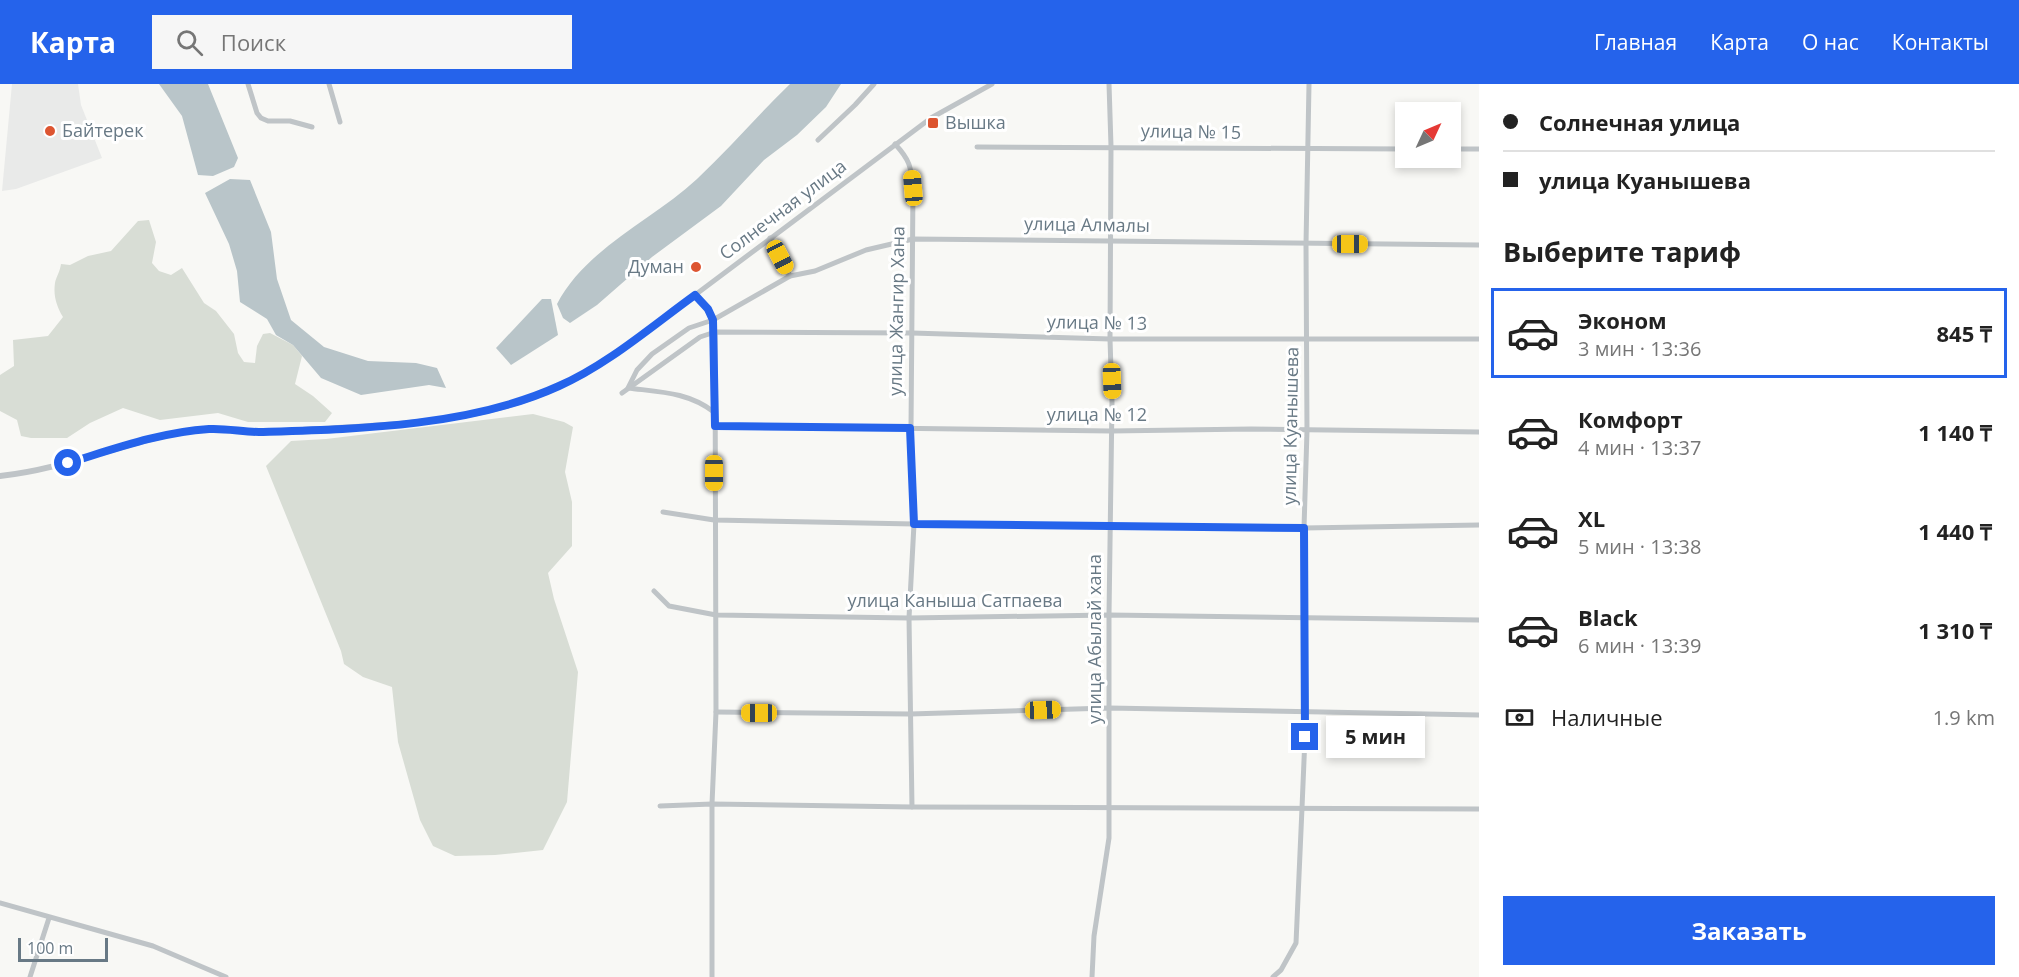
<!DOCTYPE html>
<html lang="ru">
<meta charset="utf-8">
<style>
body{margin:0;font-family:"Open Sans",sans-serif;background:#f6f6f6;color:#222;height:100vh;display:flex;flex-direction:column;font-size:22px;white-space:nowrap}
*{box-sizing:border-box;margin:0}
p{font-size:20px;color:#767676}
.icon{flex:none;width:33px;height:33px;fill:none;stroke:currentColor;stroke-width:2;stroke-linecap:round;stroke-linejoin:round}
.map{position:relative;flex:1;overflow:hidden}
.panel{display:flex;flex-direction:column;background:#fff;width:540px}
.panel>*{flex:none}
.hud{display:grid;align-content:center;height:132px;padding:0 24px;background:#fff}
.needle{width:39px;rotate:46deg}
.controls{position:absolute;left:1395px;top:18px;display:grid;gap:12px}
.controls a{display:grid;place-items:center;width:66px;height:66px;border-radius:0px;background:#fff;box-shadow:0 3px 9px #0003;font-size:30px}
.scale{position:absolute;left:18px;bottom:15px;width:90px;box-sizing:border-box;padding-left:6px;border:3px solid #687985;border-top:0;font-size:16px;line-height:21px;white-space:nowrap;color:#687985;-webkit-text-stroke:4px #fff;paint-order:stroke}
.end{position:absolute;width:27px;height:27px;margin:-14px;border:8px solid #2563eb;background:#fff;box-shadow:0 0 0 3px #fff}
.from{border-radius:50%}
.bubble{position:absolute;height:42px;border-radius:0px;background:#fff;box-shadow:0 3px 9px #0003;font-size:20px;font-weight:700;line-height:42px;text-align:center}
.car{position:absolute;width:18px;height:36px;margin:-18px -9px;border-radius:8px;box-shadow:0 0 4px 2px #0007;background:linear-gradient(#f5c518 24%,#345 0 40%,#f5c518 0 76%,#345 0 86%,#f5c518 0)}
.hud b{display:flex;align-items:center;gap:21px;height:57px;font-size:22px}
.hud b+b{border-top:2px solid #e0e0e0}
.hud i{width:15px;height:15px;background:#222}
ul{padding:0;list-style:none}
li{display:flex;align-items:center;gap:18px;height:90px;margin:0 12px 9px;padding:0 12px;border:3px solid transparent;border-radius:0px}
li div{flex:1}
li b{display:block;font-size:22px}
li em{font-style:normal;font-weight:700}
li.current{border-color:#2563eb}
li>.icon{width:54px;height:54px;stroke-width:1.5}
h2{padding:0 24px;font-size:27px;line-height:72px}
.pay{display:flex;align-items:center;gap:15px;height:66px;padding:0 24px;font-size:22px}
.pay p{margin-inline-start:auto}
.action{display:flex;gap:12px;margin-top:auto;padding:12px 24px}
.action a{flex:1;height:69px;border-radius:0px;background:#2563eb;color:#fff;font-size:24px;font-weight:700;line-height:69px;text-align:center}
header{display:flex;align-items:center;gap:36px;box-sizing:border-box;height:84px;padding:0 30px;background:#2563eb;color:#fff}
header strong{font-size:28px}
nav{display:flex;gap:33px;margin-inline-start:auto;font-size:21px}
.search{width:420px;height:54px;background:#f6f6f6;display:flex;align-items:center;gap:15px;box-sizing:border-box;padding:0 21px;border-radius:0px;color:#767676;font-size:22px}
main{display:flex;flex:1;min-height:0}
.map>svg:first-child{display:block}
.built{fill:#e9eae9}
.green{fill:#d8ddd5}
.water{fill:#b9c5c9}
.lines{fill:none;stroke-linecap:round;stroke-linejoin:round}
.minor{stroke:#bfc4c7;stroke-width:5}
.tertiary{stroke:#bfc4c7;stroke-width:6}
.route{stroke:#2563eb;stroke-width:8}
.poi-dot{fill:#dd5531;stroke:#fff;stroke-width:2}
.labels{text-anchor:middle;stroke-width:6;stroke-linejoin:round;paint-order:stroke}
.poi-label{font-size:18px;fill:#687985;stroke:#fff;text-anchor:start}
.street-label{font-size:18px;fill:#687985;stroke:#fff}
</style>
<header>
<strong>Карта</strong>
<div class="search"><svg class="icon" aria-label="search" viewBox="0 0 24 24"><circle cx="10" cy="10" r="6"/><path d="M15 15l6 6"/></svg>Поиск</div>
<nav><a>Главная</a><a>Карта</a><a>О нас</a><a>Контакты</a></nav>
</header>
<main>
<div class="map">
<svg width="1479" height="893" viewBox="0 0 1479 893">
<rect width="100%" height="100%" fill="#f8f8f5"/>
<!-- built -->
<path class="built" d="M 12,0 L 78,0 L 81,21 L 102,74 L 16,105 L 2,107 Z"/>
<!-- green -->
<g class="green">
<path d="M 149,136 L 156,158 L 152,179 L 159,187 L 171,191 L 182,184 L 204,219 L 216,227 L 234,250 L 238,269 L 244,278 L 255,279 L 257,262 L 263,250 L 270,249 L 293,261 L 302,272 L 295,300 L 313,312 L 332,329 L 325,338 L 248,338 L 218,329 L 160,336 L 123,324 L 90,339 L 67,354 L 31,354 L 21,352 L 17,336 L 0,327 L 0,291 L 14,282 L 13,256 L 48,252 L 63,233 C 57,223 53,212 55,199 C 56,193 60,188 61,180 L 70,181 L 88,172 L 111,167 L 138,137 Z"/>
<path d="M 533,330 L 564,338 L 573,343 L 565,388 L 572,418 L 572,462 L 548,489 L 554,515 L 578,588 L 567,718 L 543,766 L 495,771 L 455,772 L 433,762 L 420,736 L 398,658 L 392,603 L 363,593 L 344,580 L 341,567 L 266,382 L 291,357 L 326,355 Z"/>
</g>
<!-- water -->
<g class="water">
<path d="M 159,0 L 208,0 L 238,74 L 234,83 L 213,92 L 198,91 L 182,32 Z"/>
<path d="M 790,0 L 841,0 L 826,23 L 797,51 L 764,76 L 721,122 L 652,173 L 597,221 L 570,239 L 563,234 L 557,220 C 586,164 653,136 697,95 C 729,65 758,31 790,0 Z"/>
<path d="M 230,95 L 250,96 L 271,148 L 277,195 L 291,236 L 324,263 L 368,277 L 416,279 L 437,284 L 446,304 L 429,301 L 361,311 L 321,294 L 293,261 L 276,251 L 267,235 L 240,218 L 237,187 L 229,160 L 205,109 Z"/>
<path d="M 542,215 L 551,215 L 558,251 L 511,281 L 496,264 Z"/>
</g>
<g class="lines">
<!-- minor -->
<g class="minor">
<path d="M 248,0 L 257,29 L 261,34 L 268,37 L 290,37 L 312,43"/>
<path d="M 329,0 L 340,38"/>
<path d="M 818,56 L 855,21 L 874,0"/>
<path d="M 895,60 C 910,76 911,83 913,104 L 911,344 L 914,440 L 909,534 L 912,723"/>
<path d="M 977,63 L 1406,65"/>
<path d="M 1450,65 L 1479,65"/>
<path d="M 770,154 L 790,192"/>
<path d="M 622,309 L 700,253 L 715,248 L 912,249 L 1110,255 L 1479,255"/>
<path d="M 714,328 C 688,308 660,308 628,304 L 637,286 L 652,270 L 689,244 L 713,236 L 790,192 L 815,187 L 866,166 L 913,155 L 1479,161"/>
<path d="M 715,342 L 1111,347 L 1251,345 L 1479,348"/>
<path d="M 663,428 L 714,436 L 914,440 L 1304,444 L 1479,441"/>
<path d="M 654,507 L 669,522 L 716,531 L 909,534 L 1109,531 L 1479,536"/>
<path d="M 716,628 L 910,630 L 1109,624 L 1479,631"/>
<path d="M 660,722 L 712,720 L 912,723 L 1479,725"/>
<path d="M 0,819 L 153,862 L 226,893"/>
<path d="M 30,893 L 49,834"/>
<path d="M 712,893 L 712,720 L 716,628 L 715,248 C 712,232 706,223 695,211 L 931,34 L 992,0"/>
<path d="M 1092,893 L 1094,852 L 1109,754 L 1109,531 L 1112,318 L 1110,255 L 1111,62 L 1109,0"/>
<path d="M 1273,893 L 1281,886 L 1296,859 L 1302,724 L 1306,629 L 1304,444 L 1307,347 L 1306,160 L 1309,0"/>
</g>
<!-- tertiary -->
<path class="tertiary" d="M 0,392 C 67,385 128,356 194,346 C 215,343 236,348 257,348 C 278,348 299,346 320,345 C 400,341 486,337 560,302 C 609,279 652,243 695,211"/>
</g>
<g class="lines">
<!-- route -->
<path class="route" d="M 68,379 C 114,365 161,348 209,345 C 226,344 243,348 259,348 C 357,345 469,343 559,302 C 607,281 652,242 695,211 L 708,225 L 713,236 L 715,342 L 910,344 L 914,440 L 1304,444 L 1305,653"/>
</g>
<!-- markers -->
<g class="poi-dot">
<rect x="927" y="33" width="12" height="12" rx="3"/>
<circle cx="50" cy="47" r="6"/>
<circle cx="696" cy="183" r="6"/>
</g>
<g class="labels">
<!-- poi labels -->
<g class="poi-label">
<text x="945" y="45">Вышка</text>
<text x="62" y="53">Байтерек</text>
<text x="684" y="189" text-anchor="end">Думан</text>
</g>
<!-- street labels -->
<g class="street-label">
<text transform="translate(1191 48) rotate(1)" y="6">улица № 15</text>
<text transform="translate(783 126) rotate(-37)" y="6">Солнечная улица</text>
<text transform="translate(1087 141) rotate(1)" y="6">улица Алмалы</text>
<text transform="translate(897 227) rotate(-89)" y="6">улица Жангир Хана</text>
<text transform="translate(1097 239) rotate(1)" y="6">улица № 13</text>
<text x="1097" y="337">улица № 12</text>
<text transform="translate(1291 342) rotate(-89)" y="6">улица Куанышева</text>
<text x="955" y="523">улица Каныша Сатпаева</text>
<text transform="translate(1095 555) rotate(-90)" y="6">улица Абылай хана</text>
</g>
</g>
</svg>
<div class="controls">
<a><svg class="needle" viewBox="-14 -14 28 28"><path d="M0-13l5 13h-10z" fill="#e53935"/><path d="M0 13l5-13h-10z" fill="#767676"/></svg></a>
</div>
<div class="scale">100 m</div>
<i class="end from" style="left:68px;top:379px"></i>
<i class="end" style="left:1305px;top:653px"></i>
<div class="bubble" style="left:1326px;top:632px;width:99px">5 мин</div>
<i class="car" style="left:913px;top:104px;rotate:355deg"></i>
<i class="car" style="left:1350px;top:160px;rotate:90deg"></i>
<i class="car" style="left:780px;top:173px;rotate:152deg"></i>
<i class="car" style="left:1112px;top:297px;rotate:178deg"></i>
<i class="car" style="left:714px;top:389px;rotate:180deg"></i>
<i class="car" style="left:1043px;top:626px;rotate:88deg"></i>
<i class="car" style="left:759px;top:629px;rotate:270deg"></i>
</div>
<section class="panel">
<div class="hud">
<b><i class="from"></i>Солнечная улица</b>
<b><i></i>улица Куанышева</b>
</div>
<h2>Выберите тариф</h2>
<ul>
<li class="current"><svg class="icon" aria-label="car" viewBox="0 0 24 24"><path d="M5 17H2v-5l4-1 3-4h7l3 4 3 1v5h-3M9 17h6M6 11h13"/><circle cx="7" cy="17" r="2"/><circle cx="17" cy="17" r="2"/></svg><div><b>Эконом</b><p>3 мин · 13:36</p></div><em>845 ₸</em></li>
<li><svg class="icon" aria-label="car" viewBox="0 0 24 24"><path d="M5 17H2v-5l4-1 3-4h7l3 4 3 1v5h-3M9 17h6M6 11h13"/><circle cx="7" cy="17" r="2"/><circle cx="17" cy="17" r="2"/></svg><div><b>Комфорт</b><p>4 мин · 13:37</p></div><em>1 140 ₸</em></li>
<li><svg class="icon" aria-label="car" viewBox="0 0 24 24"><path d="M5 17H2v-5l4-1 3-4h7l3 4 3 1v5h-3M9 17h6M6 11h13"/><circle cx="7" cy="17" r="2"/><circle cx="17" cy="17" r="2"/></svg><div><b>XL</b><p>5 мин · 13:38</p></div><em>1 440 ₸</em></li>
<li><svg class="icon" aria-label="car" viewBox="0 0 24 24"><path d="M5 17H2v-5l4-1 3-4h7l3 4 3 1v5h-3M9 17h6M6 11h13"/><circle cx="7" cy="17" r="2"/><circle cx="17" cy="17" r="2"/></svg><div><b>Black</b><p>6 мин · 13:39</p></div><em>1 310 ₸</em></li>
</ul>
<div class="pay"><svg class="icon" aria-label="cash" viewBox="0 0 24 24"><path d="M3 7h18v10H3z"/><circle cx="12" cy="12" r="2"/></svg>Наличные<p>1.9 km</p></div>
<div class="action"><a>Заказать</a></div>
</section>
</main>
